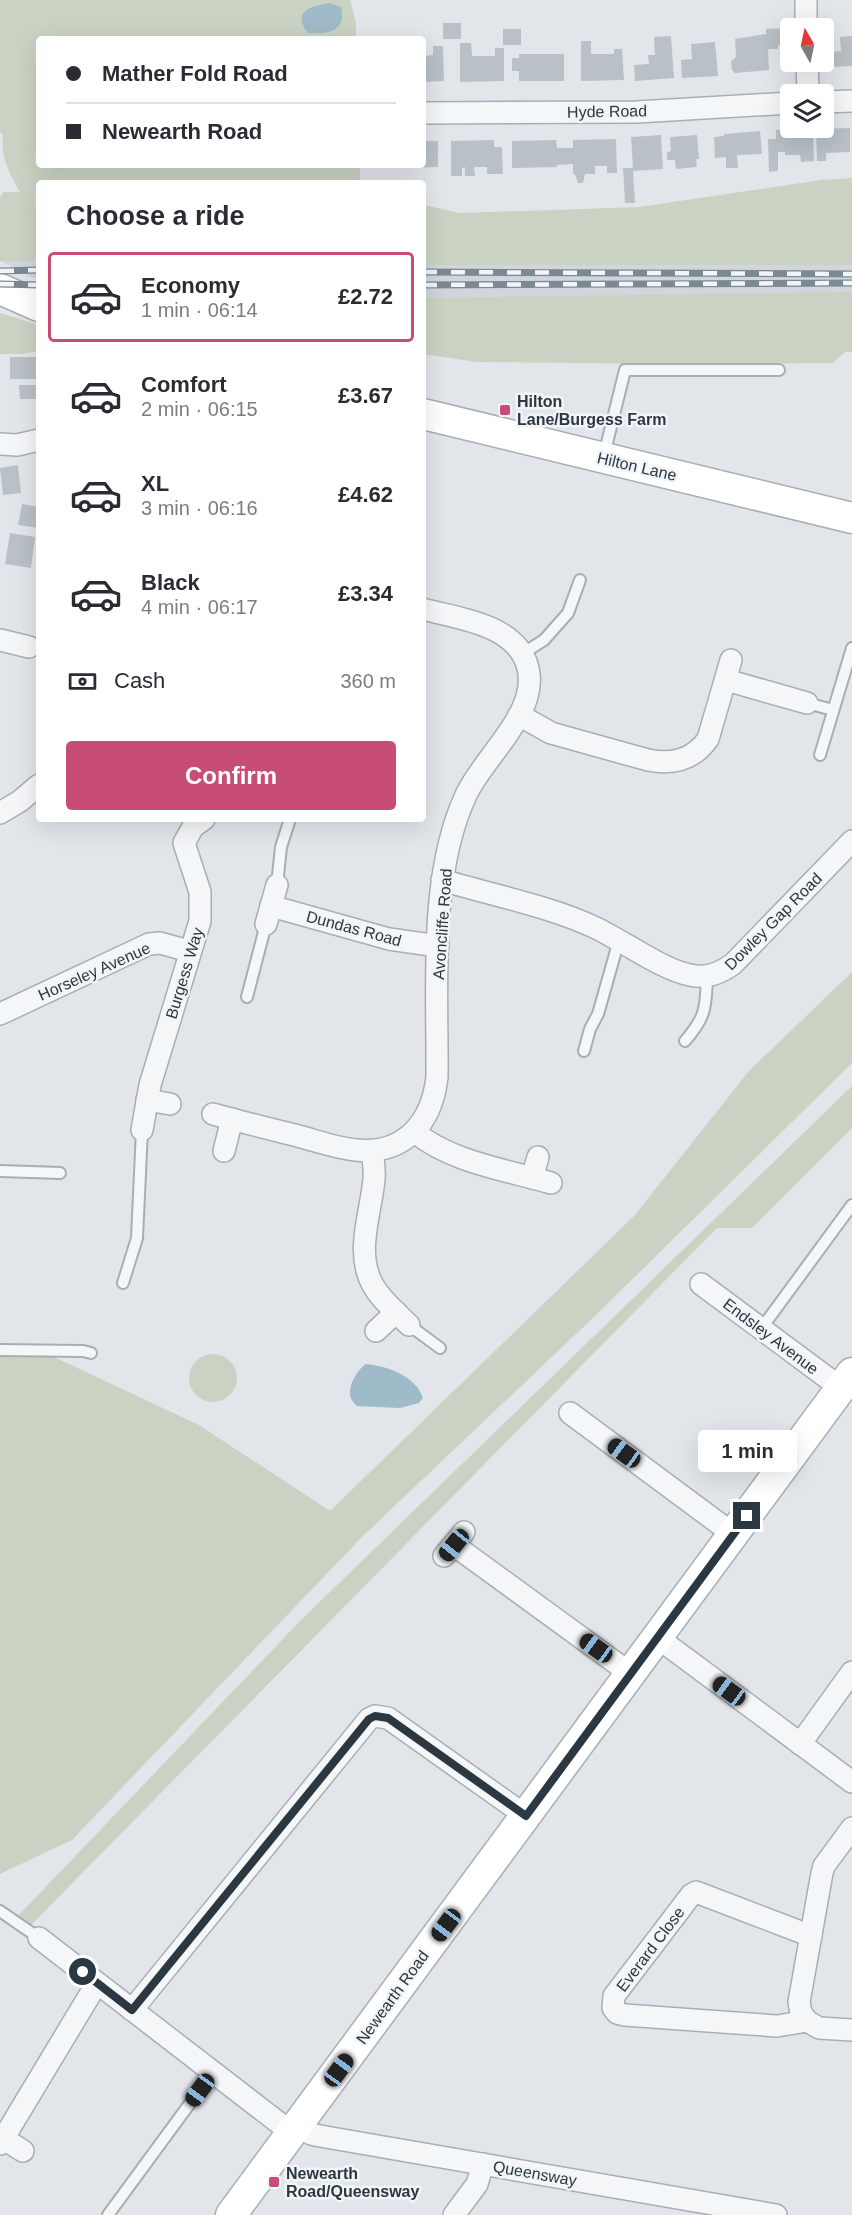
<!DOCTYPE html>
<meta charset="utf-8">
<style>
body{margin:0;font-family:Arial,sans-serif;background:#f7f7f7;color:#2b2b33;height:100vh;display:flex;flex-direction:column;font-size:22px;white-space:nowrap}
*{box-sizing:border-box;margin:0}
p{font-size:20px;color:#7c7c81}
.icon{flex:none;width:33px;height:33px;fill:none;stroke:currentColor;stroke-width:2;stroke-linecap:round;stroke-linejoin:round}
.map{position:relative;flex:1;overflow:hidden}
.panel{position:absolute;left:36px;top:180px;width:390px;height:642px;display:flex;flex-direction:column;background:#fff;border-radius:6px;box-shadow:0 6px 24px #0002}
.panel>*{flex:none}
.guide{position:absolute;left:36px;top:36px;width:390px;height:132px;border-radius:6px;box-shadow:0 6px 24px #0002;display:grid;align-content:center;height:132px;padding:0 30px;background:#fff}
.needle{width:39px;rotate:351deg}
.buttons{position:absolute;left:780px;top:18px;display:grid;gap:12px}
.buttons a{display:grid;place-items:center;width:54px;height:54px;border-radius:6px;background:#fff;box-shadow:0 6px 24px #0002;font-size:30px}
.end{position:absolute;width:27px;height:27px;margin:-14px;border:8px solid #2b3741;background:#fff;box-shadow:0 0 0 3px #fff}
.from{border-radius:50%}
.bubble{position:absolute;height:42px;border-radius:6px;background:#fff;box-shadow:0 6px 24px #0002;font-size:20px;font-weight:600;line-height:42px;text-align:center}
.car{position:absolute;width:18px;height:36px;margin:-18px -9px;border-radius:8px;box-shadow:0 0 4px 2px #0007;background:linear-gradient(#222 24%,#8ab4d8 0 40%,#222 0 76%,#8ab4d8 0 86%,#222 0)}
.guide b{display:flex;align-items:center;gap:21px;height:57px;font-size:22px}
.guide b+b{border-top:2px solid #e1e1e2}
.guide i{width:15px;height:15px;background:#2b2b33}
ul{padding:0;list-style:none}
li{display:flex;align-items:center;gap:18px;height:90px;margin:0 12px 9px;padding:0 18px;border:3px solid transparent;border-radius:6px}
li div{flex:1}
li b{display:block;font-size:22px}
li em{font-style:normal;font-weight:600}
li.on{border-color:#c84d76}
li>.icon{width:54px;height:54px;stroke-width:1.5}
h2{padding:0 30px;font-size:27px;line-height:72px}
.pay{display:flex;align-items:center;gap:15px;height:66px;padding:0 30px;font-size:22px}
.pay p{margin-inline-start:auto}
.primary-button{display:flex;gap:12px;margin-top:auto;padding:12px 30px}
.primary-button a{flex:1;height:69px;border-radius:6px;background:#c84d76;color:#fff;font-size:24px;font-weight:600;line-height:69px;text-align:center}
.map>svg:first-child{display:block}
.built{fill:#d0d6dc}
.green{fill:#cad3c3}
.water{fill:#9fbac8}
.building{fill:#b9c1c6}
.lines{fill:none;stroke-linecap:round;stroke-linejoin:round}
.lane-casing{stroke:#a7aeb4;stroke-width:14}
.street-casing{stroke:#a7aeb4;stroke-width:24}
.secondary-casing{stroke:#a7aeb4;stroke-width:33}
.lane{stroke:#f5f6f8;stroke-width:10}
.street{stroke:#f5f6f8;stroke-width:21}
.secondary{stroke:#fff;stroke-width:30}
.rail-casing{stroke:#7c8993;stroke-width:7}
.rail{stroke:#f2f5f7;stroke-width:4.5;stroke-dasharray:14;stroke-linecap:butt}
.route{stroke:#2b3741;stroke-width:8}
.poi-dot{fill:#c84d76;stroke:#f2f5f7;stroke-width:2}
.labels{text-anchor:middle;stroke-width:5;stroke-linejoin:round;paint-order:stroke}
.street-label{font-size:16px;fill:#2b3741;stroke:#f2f5f7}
.poi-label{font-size:16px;font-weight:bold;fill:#2b3741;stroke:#f2f5f7;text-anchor:start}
</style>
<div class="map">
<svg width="852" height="2215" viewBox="0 0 852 2215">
<rect width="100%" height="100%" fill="#e2e6ea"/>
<!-- built -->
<g class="built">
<path d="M 852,244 L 852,307 L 423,311 L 423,254 Z"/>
<path d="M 1,261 L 39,261 L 39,281 Z"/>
</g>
<!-- green -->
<g class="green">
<path d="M 0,0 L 350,0 L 356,23 L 356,39 L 39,39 L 39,165 L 360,165 L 360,183 L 39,183 L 39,261 L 0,261 L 0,197 L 4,192 L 20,192 C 10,176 0,156 3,136 L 0,132 Z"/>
<path d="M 852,178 L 852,265 L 423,265 L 423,205 L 460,213 L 639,207 L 821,180 Z"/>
<path d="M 852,292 L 852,352 L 845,352 L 833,363 L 667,364 L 477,362 L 423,354 L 423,298 Z"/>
<path d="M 0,313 L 39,325 L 39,351 L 21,354 L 0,354 Z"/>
<path d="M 852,972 L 852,1063 L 596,1315 L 363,1536 L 72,1840 L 0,1874 L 0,1357 L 54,1357 L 199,1425 L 330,1511 L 634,1216 L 749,1071 Z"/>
<path d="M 852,1086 L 852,1128 L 752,1228 L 717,1228 L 30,1926 L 17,1917 L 301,1620 Z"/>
<circle cx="213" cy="1378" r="24"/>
</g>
<!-- water -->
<g class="water">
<path d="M 330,3 L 341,7 C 347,32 328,34 308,33 C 290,11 312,6 330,3 Z"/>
<path d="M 366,1364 C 387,1366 416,1376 423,1398 L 419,1403 L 400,1408 L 357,1406 C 354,1403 350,1399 350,1394 C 349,1384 358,1369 366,1364 Z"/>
</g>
<!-- building -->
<g class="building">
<rect x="443" y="23" width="18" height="16"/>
<path d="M 786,28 L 787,44 L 778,45 L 778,49 L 768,49 L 769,70 L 735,73 L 732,70 L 731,61 L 736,57 L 735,39 L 766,34 L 766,29 Z"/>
<rect x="503" y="29" width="18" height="16"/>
<path d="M 671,36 L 674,78 L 635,81 L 634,65 L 649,64 L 648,55 L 655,55 L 654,37 Z"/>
<path d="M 852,36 L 852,66 L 832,67 L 831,52 L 841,51 L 840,37 Z"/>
<path d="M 581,41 L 591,41 L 591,54 L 614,54 L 614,49 L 622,49 L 624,80 L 581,81 Z"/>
<path d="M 715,42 L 718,76 L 682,78 L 681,60 L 692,59 L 691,44 Z"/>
<path d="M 460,43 L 471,43 L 472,56 L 495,56 L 495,48 L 504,48 L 504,81 L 460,82 Z"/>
<path d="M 433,46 L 443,46 L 444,81 L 423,82 L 423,56 L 433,55 Z"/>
<path d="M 519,54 L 564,54 L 564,81 L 519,81 L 519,71 L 512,71 L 512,58 L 519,58 Z"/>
<path d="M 813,128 L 814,161 L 801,162 L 800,155 L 785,155 L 785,152 L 778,152 L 778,171 L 769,172 L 768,139 L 776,139 L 776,130 Z"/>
<path d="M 850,128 L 850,152 L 826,153 L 826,161 L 817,161 L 816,129 Z"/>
<path d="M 760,131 L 762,154 L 737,155 L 738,168 L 726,168 L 726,157 L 715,158 L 714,137 L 724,136 L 724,134 Z"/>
<path d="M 661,135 L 663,169 L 633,171 L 635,203 L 625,203 L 623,168 L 633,168 L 631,137 Z"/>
<path d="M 697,135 L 699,159 L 696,159 L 697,167 L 676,169 L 675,160 L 667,160 L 667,152 L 671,151 L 670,137 Z"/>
<path d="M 616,139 L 617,173 L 607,173 L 607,166 L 595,166 L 595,174 L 585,174 L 583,183 L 578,183 L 575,174 L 573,174 L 573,164 L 557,165 L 557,167 L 512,168 L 512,141 L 556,140 L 557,148 L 573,148 L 573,140 Z"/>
<path d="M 494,140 L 494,147 L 502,147 L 503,174 L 487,174 L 487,167 L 474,167 L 475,176 L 465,176 L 465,167 L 462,168 L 462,176 L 451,176 L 451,141 Z"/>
<path d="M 423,141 L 438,141 L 438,167 L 393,168 L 393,165 L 423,165 Z"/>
<rect x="10" y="357" width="29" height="22"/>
<path d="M 19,385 L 39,385 L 39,399 L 20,399 Z"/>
<path d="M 18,465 L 21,493 L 3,495 L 0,468 Z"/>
<path d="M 22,504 L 39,507 L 38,528 L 18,525 Z"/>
<path d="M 10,533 L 35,537 L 31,568 L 5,564 Z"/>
</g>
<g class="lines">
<defs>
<g id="lane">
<path d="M 604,455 L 625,370 L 779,370"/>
<path d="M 522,654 L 544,640 L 568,613 L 580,580"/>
<path d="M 807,703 L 833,710"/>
<path d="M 820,755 L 852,648"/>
<path d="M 277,885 L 281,847 L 290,819"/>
<path d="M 247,997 L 266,924"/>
<path d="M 685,1041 C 706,1017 706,1007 707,976"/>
<path d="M 584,1051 L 590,1029 L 598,1014 L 619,940"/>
<path d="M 0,1171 L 60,1173"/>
<path d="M 123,1283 L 137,1238 L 142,1130"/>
<path d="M 409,1325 L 440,1348"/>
<path d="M 761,1329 L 852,1205"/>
<path d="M 0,1350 L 83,1351 L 91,1353"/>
<path d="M 0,1911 L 39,1938"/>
<path d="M 108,2215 L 213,2072"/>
</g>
<g id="street">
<path d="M 806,0 L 806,28"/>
<path d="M 807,62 L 808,94"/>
<path d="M 824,102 L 852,101"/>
<path d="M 423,113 L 637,112 L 790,103"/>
<path d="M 0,444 L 17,445 L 39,440"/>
<path d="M 0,640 L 29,647"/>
<path d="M 726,680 L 807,703"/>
<path d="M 519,715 L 551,733 L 648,760 C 673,765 693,760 708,739 L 731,660"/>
<path d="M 0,813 L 20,801 L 39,785"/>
<path d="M 442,880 C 492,895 549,906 596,928 C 623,941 663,970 690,975 C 707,979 720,973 733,964 L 852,841"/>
<path d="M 271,906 L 389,939 L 438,946"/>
<path d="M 266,924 L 277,885"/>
<path d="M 0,1014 L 149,944 L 160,943 L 189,951"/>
<path d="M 147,1100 L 170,1104"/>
<path d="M 213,1114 C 241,1122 270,1129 298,1136 C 317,1141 336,1148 356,1150 C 405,1155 432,1122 437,1077 C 438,989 428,876 466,795 C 484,756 539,713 528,668 C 517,624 459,619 423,609"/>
<path d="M 142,1130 L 150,1085 L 200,921 L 200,892 L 184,843 L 193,827 L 204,819"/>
<path d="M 415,1132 C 450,1162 507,1170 551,1183"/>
<path d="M 224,1151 L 232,1119"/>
<path d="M 372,1151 C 373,1160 375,1170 374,1179 C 371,1214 354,1254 374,1287 C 383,1302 397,1313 409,1325"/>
<path d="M 532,1178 L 538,1157"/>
<path d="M 701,1284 L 841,1388"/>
<path d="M 376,1331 L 396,1312"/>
<path d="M 570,1413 L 733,1534"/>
<path d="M 454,1545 L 631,1674"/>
<path d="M 444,1556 L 464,1532"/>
<path d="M 658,1638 L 852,1782"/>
<path d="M 800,1744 L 852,1672"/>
<path d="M 811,1936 L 696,1892 L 691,1895 L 614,1996 L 613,2008 L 617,2013 L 625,2015 L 777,2026 L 807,2021 L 819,2028 L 852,2030"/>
<path d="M 39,1938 L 292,2133"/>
<path d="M 132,2010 L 369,1719 L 375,1716 L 388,1718 L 526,1816"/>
<path d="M 807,2021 L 801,2013 L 799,2002 L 822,1873 L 824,1866 L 852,1828"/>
<path d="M 298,2125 L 311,2134 L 320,2136 L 776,2215"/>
<path d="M 4,2139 L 23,2151"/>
<path d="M 0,2144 L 97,1983"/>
<path d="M 454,2215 L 477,2184 L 483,2164"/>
</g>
<g id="secondary">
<path d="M 0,289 L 39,306"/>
<path d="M 423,414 L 852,518"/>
<path d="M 231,2215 L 852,1373"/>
</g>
</defs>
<!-- lane casing -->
<use href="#lane" class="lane-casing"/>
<!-- street casing -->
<use href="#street" class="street-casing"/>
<!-- secondary casing -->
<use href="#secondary" class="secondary-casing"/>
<!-- lane -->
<use href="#lane" class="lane"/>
<!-- street -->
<use href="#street" class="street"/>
<!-- secondary -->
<use href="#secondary" class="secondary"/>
<defs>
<g id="rail">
<path d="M 0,271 L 39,270"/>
<path d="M 423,272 L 852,274"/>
<path d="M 0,284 L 39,285"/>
<path d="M 423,285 L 852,283"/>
</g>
</defs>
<!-- rail casing -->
<use href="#rail" class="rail-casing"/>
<!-- rail -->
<use href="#rail" class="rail"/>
</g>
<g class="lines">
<!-- route -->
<path class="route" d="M 83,1972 L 132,2010 L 369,1719 L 375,1716 L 388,1718 L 526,1816 L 747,1516"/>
</g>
<!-- markers -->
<g class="poi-dot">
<rect x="499" y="404" width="12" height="12" rx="3"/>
<rect x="268" y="2176" width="12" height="12" rx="3"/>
</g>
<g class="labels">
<!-- street labels -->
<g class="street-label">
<text transform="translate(607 111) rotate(-1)" y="6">Hyde Road</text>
<text transform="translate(637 466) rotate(13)" y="6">Hilton Lane</text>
<text transform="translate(773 921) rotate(-45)" y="6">Dowley Gap Road</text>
<text transform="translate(442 924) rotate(-86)" y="6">Avoncliffe Road</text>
<text transform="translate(354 928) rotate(15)" y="6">Dundas Road</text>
<text transform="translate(94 971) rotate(-24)" y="6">Horseley Avenue</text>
<text transform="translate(184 973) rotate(-73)" y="6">Burgess Way</text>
<text transform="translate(771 1336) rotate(37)" y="6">Endsley Avenue</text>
<text transform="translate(650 1949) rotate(-53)" y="6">Everard Close</text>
<text transform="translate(392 1997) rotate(-54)" y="6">Newearth Road</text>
<text transform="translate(535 2173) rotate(10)" y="6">Queensway</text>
</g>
<!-- poi labels -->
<g class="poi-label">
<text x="517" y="407">Hilton<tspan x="517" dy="18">Lane/Burgess Farm</tspan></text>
<text x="286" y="2179">Newearth<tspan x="286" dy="18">Road/Queensway</tspan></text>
</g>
</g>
</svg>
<div class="buttons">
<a><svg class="needle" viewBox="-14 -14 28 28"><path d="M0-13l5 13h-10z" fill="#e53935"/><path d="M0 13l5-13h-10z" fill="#7c7c81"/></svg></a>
<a><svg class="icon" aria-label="layers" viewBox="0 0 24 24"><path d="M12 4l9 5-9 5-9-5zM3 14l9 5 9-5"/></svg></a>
</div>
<i class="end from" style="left:83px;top:1972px"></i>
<i class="end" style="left:747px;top:1516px"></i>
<div class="bubble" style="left:698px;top:1430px;width:99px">1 min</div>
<i class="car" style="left:624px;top:1453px;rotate:306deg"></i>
<i class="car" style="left:454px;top:1545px;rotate:219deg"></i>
<i class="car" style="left:596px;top:1648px;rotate:306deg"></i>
<i class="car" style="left:729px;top:1691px;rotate:306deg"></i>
<i class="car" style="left:446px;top:1925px;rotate:217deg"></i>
<i class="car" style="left:339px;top:2070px;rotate:36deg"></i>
<i class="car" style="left:200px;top:2090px;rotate:216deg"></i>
<div class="guide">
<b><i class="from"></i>Mather Fold Road</b>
<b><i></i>Newearth Road</b>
</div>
<section class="panel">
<h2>Choose a ride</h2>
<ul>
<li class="on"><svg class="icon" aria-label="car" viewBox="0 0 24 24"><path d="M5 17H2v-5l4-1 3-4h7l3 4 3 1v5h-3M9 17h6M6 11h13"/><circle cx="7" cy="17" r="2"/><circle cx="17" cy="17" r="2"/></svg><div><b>Economy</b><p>1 min · 06:14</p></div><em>£2.72</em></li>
<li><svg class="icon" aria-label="car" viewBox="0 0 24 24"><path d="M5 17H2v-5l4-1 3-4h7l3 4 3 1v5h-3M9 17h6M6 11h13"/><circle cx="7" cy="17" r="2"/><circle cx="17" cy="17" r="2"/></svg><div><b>Comfort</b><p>2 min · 06:15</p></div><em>£3.67</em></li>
<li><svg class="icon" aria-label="car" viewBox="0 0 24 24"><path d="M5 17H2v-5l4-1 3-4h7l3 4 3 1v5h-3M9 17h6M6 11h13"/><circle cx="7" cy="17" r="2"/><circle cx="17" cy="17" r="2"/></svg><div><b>XL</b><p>3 min · 06:16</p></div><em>£4.62</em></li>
<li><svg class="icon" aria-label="car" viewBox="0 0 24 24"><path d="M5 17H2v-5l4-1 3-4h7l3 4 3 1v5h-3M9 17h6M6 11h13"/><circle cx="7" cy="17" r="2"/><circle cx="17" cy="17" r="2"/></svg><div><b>Black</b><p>4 min · 06:17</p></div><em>£3.34</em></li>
</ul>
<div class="pay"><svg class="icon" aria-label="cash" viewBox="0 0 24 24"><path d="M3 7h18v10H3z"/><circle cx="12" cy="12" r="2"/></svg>Cash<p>360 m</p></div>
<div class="primary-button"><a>Confirm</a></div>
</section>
</div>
